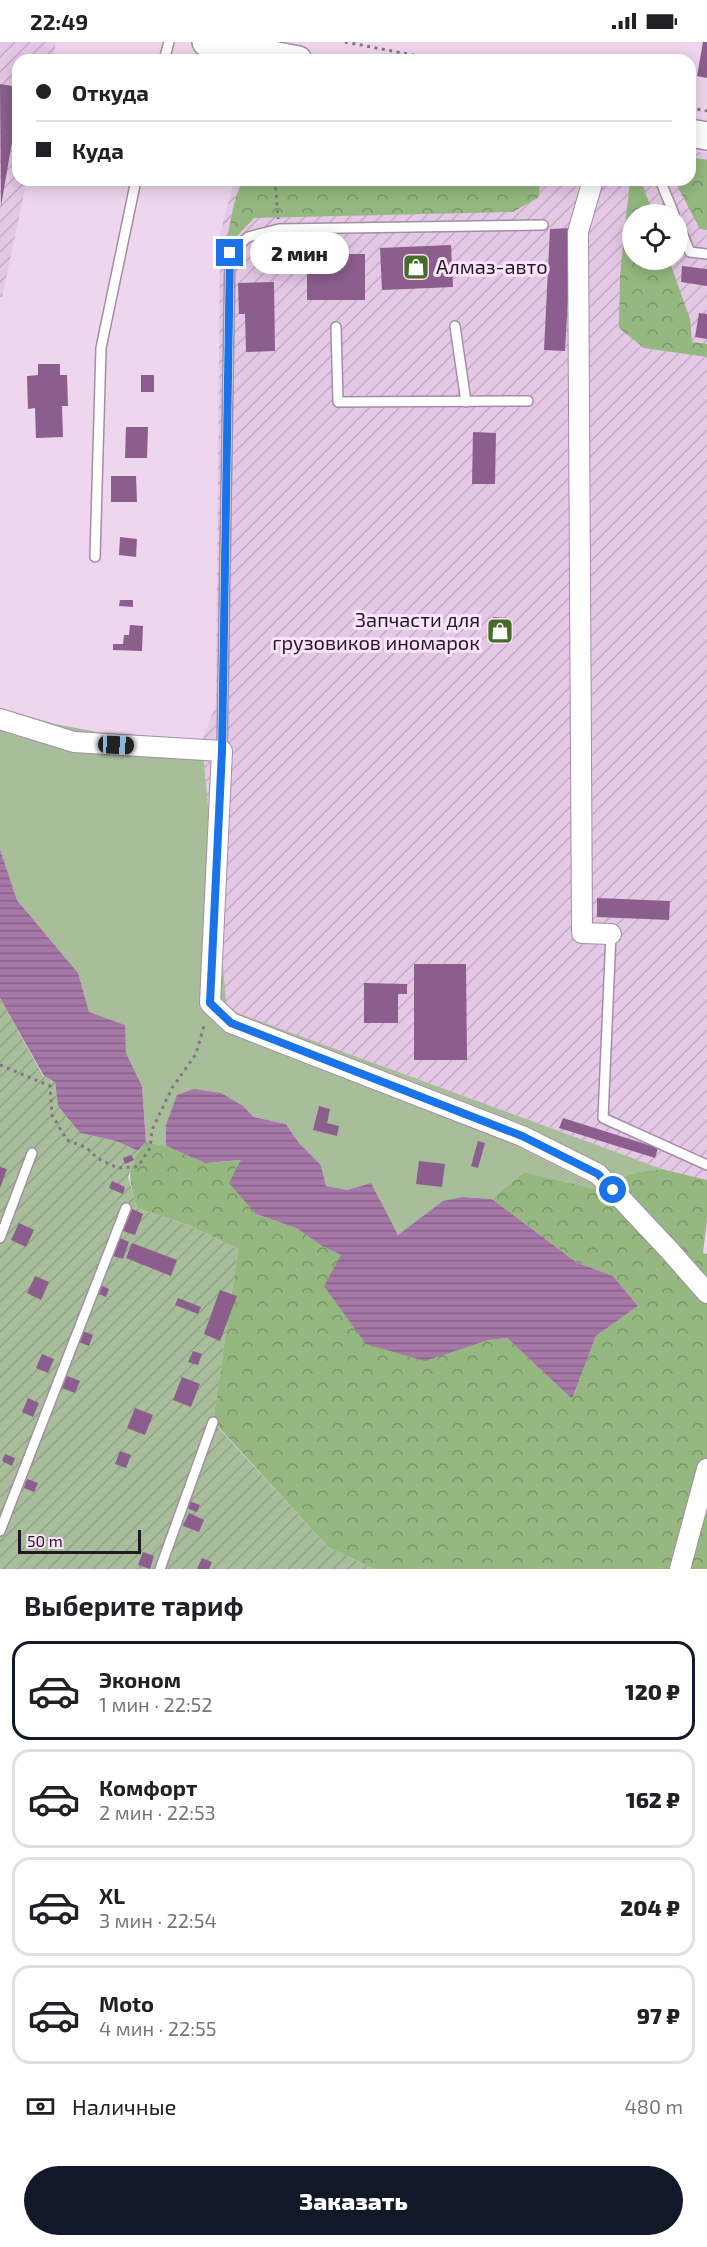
<!DOCTYPE html>
<html lang="ru">
<meta charset="utf-8">
<style>
body{margin:0;font-family:"Exo 2",sans-serif;background:#f6f6f6;color:#202124;height:100vh;display:flex;flex-direction:column;font-size:22px;white-space:nowrap}
*{box-sizing:border-box;margin:0}
p{font-size:20px;color:#757577}
.icon{flex:none;width:33px;height:33px;fill:none;stroke:currentColor;stroke-width:2;stroke-linecap:round;stroke-linejoin:round}
.map{position:relative;height:1527px;overflow:hidden}
.panel{display:flex;flex-direction:column;background:#fff;flex:1}
.panel>*{flex:none}
.hud{position:absolute;left:12px;top:12px;width:684px;height:132px;border-radius:18px;box-shadow:0 3px 15px #0003;display:grid;align-content:center;height:132px;padding:0 24px;background:#fff}
.controls{position:absolute;left:622px;top:162px;display:grid;gap:12px}
.controls a{display:grid;place-items:center;width:66px;height:66px;border-radius:50%;background:#fff;box-shadow:0 3px 15px #0003;font-size:30px}
.scale{position:absolute;left:18px;bottom:15px;width:123px;box-sizing:border-box;padding-left:6px;border:3px solid #221a22;border-top:0;font-size:16px;line-height:21px;white-space:nowrap;color:#221a22;-webkit-text-stroke:4px #fbe3fc;paint-order:stroke}
.end{position:absolute;width:27px;height:27px;margin:-14px;border:8px solid #1a73e8;background:#fff;box-shadow:0 0 0 3px #fff}
.from{border-radius:50%}
.bubble{position:absolute;height:42px;border-radius:21px;background:#fff;box-shadow:0 3px 15px #0003;font-size:20px;font-weight:800;line-height:42px;text-align:center}
.car{position:absolute;width:18px;height:36px;margin:-18px -9px;border-radius:8px;box-shadow:0 0 4px 2px #0007;background:linear-gradient(#222 24%,#8ab4d8 0 40%,#222 0 76%,#8ab4d8 0 86%,#222 0)}
.hud b{display:flex;align-items:center;gap:21px;height:57px;font-size:22px}
.hud b+b{border-top:2px solid #e0e0e0}
.hud i{width:15px;height:15px;background:#202124}
ul{padding:0;list-style:none}
li{display:flex;align-items:center;gap:18px;height:99px;margin:0 12px 9px;padding:0 12px;border:3px solid #e0e0e0;border-radius:18px}
li div{flex:1}
li b{display:block;font-size:22px}
li em{font-style:normal;font-weight:800}
li.active{border-color:#111827}
li>.icon{width:54px;height:54px;stroke-width:1.5}
h2{padding:0 24px;font-size:27px;line-height:72px}
.pay{display:flex;align-items:center;gap:15px;height:66px;padding:0 24px;font-size:22px}
.pay p{margin-inline-start:auto}
.button{display:flex;gap:12px;margin-top:auto;padding:12px 24px}
.button a{flex:1;height:69px;border-radius:36px;background:#111827;color:#fff;font-size:24px;font-weight:800;line-height:69px;text-align:center}
.status{display:flex;justify-content:space-between;align-items:center;height:42px;padding:0 30px;background:#fff;direction:ltr}
.status svg{height:16px;fill:currentColor}
.map>svg:first-child{display:block}
.industrial{fill:url(#industrial-furrows);fill-rule:evenodd}
.green{fill:#a8be9b}
.forest{fill:url(#forest-crowns)}
.garden{fill:url(#garden-furrows)}
.water{fill:url(#water-rules)}
.building{fill:#8c5e8d}
.lines{fill:none;stroke-linecap:round;stroke-linejoin:round}
.service-casing{stroke:#a48ea5;stroke-width:12}
.minor-casing{stroke:#a48ea5;stroke-width:22}
.secondary-casing{stroke:#a48ea5;stroke-width:30}
.path{stroke:#847484;stroke-width:3;stroke-dasharray:3 4.5;stroke-linecap:butt}
.service{stroke:#fff;stroke-width:9}
.minor{stroke:#fff;stroke-width:20}
.secondary{stroke:#fff;stroke-width:27}
.route{stroke:#1a73e8;stroke-width:8}
.labels{text-anchor:middle;stroke-width:6;stroke-linejoin:round;paint-order:stroke}
.poi-label{font-size:20px;fill:#221a22;stroke:#fbe3fc;text-anchor:start}
</style>
<div class="status"><b>22:49</b><svg viewBox="0 0 49 12"><path d="M0 12V9h3v3zM5 12V6h3v6zM10 12V3h3v9zM15 12V0h3v12zM26 1h20v11H26zM47 4h2v5h-2z"/></svg></div>
<div class="map">
<svg width="707" height="1527" viewBox="0 0 707 1527">
<defs>
<pattern id="industrial-furrows" width="10" height="10" patternUnits="userSpaceOnUse" patternTransform="scale(1.5)"><rect width="10" height="10" fill="#e5c8e6"/><path d="M-1 1l2-2M0 10L10 0M9 11l2-2" fill="none" stroke="#c4abc5"/></pattern>
<pattern id="forest-crowns" width="20" height="18" patternUnits="userSpaceOnUse" patternTransform="scale(1.5)"><rect width="20" height="18" fill="#94b87f"/><path d="M2 6a3 3 0 1 1 6 0M12 15a3 3 0 1 1 6 0" fill="none" stroke="#789568"/></pattern>
<pattern id="garden-furrows" width="10" height="10" patternUnits="userSpaceOnUse" patternTransform="scale(1.5)"><rect width="10" height="10" fill="#a8be9b"/><path d="M-1 1l2-2M0 10L10 0M9 11l2-2" fill="none" stroke="#90a385"/></pattern>
<pattern id="water-rules" width="6" height="5" patternUnits="userSpaceOnUse" patternTransform="scale(1.5)"><rect width="6" height="5" fill="#a678a8"/><path d="M0 2.5h6" fill="none" stroke="#876288"/></pattern>
</defs>
<rect width="100%" height="100%" fill="#eed6ee"/>
<!-- industrial -->
<g class="industrial">
<path d="M 0,0 L 56,0 L 53,18 L 18,18 L 18,138 L 27,138 L 2,255 L 0,255 Z"/>
<path d="M 690,108 L 707,111 L 707,1138 L 662,1127 L 227,967 L 202,699 L 216,662 L 220,193 L 234,138 L 690,138 ZM 633,172 L 678,172 L 678,218 L 633,218 Z"/>
</g>
<!-- green -->
<path class="green" d="M 0,666 L 55,682 L 114,693 L 202,699 L 227,967 L 662,1127 L 637,1130 L 592,1146 L 524,1130 L 492,1157 L 463,1155 L 417,1180 L 398,1193 L 388,1175 L 348,1148 L 326,1144 L 321,1123 L 299,1101 L 286,1082 L 254,1075 L 243,1064 L 166,1083 L 166,1104 L 146,1100 L 142,1044 L 126,1011 L 124,983 L 89,970 L 78,931 L 17,858 L 0,807 Z"/>
<!-- forest -->
<g class="forest">
<path d="M 690,115 L 707,118 L 707,188 L 700,187 L 674,138 L 690,138 Z"/>
<path d="M 242,138 L 540,138 L 539,155 L 513,170 L 254,176 L 225,207 L 234,162 Z"/>
<path d="M 630,138 L 641,138 L 653,172 L 633,172 L 633,218 L 669,218 L 690,277 L 692,300 L 707,302 L 707,315 L 644,306 L 619,286 L 620,234 Z"/>
<path d="M 146,1100 L 166,1104 L 205,1121 L 242,1118 L 256,1172 L 296,1186 L 322,1204 L 341,1213 L 488,1298 L 507,1296 L 572,1357 L 596,1294 L 638,1264 L 613,1234 L 576,1220 L 492,1157 L 524,1130 L 592,1146 L 637,1130 L 662,1127 L 707,1138 L 707,1178 L 703,1211 L 707,1212 L 707,1527 L 374,1527 L 328,1505 L 213,1379 L 238,1207 L 188,1183 L 137,1166 C 129,1138 124,1124 146,1100 Z"/>
</g>
<!-- garden -->
<path class="garden" d="M 0,956 L 43,1034 L 55,1040 L 58,1064 L 80,1091 L 116,1099 L 138,1109 L 128,1135 L 137,1166 L 188,1183 L 238,1207 L 213,1380 L 328,1505 L 374,1527 L 0,1527 Z"/>
<!-- water -->
<g class="water">
<path d="M 0,807 L 17,858 L 78,931 L 89,970 L 125,983 L 126,1011 L 142,1044 L 146,1100 L 138,1109 L 116,1099 L 80,1091 L 58,1064 L 55,1040 L 44,1034 L 0,956 Z"/>
<path d="M 194,1047 L 221,1051 L 243,1064 L 254,1075 L 286,1082 L 299,1101 L 321,1123 L 326,1144 L 348,1148 L 371,1141 L 398,1193 L 443,1159 L 463,1155 L 492,1157 L 576,1220 L 613,1234 L 638,1264 L 596,1294 L 572,1357 L 507,1296 L 488,1298 L 425,1319 L 366,1302 L 324,1244 L 341,1213 L 322,1204 L 296,1186 L 256,1172 L 229,1141 L 241,1118 L 205,1121 L 166,1104 L 166,1083 L 177,1053 Z"/>
</g>
<!-- building -->
<g class="building">
<path d="M 703,0 L 707,0 L 707,36 L 697,34 Z"/>
<path d="M 0,42 L 18,45 L 18,65 L 1,164 Z"/>
<path d="M 466,138 L 526,138 L 526,143 L 466,140 Z"/>
<path d="M 572,186 L 565,309 L 544,308 L 550,187 Z"/>
<path d="M 451,203 L 453,245 L 382,248 L 380,206 Z"/>
<rect x="307" y="212" width="58" height="46"/>
<path d="M 297,213 L 297,228 L 276,228 L 275,214 Z"/>
<path d="M 682,224 L 707,227 L 707,244 L 681,240 Z"/>
<path d="M 274,240 L 275,309 L 246,310 L 245,272 L 239,272 L 238,241 Z"/>
<path d="M 699,271 L 707,272 L 707,297 L 695,295 Z"/>
<path d="M 38,322 L 60,322 L 60,333 L 67,333 L 68,364 L 62,364 L 63,395 L 36,396 L 35,366 L 28,367 L 27,334 L 38,333 Z"/>
<rect x="141" y="333" width="13" height="17"/>
<path d="M 126,385 L 148,385 L 147,416 L 125,416 Z"/>
<path d="M 473,390 L 496,391 L 495,442 L 472,442 Z"/>
<path d="M 111,434 L 136,434 L 137,460 L 111,460 Z"/>
<path d="M 120,495 L 137,497 L 136,515 L 119,513 Z"/>
<path d="M 120,558 L 133,558 L 133,565 L 119,564 Z"/>
<path d="M 493,575 L 508,576 L 508,602 L 492,602 Z"/>
<path d="M 130,583 L 143,584 L 142,609 L 113,608 L 113,602 L 123,602 L 124,593 L 129,593 Z"/>
<path d="M 597,856 L 670,859 L 669,878 L 597,875 Z"/>
<path d="M 414,922 L 466,922 L 467,1018 L 414,1018 Z"/>
<path d="M 364,941 L 407,942 L 407,952 L 398,952 L 398,981 L 364,981 Z"/>
<path d="M 319,1064 L 330,1067 L 327,1081 L 339,1084 L 337,1094 L 313,1088 Z"/>
<path d="M 563,1076 L 658,1106 L 655,1116 L 559,1086 Z"/>
<path d="M 478,1099 L 485,1101 L 478,1126 L 471,1124 Z"/>
<path d="M 131,1113 L 134,1118 L 125,1122 L 123,1116 Z"/>
<path d="M 419,1119 L 445,1122 L 442,1145 L 416,1142 Z"/>
<path d="M 0,1125 L 7,1127 L 0,1146 Z"/>
<path d="M 112,1139 L 125,1145 L 123,1152 L 109,1146 Z"/>
<path d="M 132,1167 L 143,1172 L 135,1193 L 123,1189 Z"/>
<path d="M 19,1181 L 34,1188 L 26,1205 L 11,1198 Z"/>
<path d="M 120,1196 L 129,1200 L 123,1217 L 113,1214 Z"/>
<path d="M 132,1201 L 177,1218 L 171,1234 L 126,1216 Z"/>
<path d="M 35,1234 L 49,1240 L 41,1258 L 27,1251 Z"/>
<path d="M 102,1244 L 109,1247 L 106,1255 L 99,1252 Z"/>
<path d="M 220,1248 L 237,1254 L 220,1299 L 204,1292 Z"/>
<path d="M 178,1256 L 201,1265 L 198,1272 L 175,1263 Z"/>
<path d="M 83,1289 L 93,1293 L 89,1304 L 79,1300 Z"/>
<path d="M 193,1309 L 202,1312 L 198,1323 L 188,1320 Z"/>
<path d="M 42,1312 L 54,1317 L 48,1331 L 36,1326 Z"/>
<path d="M 67,1334 L 80,1339 L 75,1351 L 62,1346 Z"/>
<path d="M 182,1335 L 200,1342 L 191,1365 L 173,1358 Z"/>
<path d="M 28,1356 L 39,1361 L 33,1375 L 22,1370 Z"/>
<path d="M 135,1366 L 153,1373 L 145,1393 L 127,1386 Z"/>
<path d="M 120,1409 L 131,1413 L 126,1426 L 115,1422 Z"/>
<path d="M 5,1412 L 15,1416 L 12,1424 L 2,1419 Z"/>
<path d="M 27,1437 L 38,1441 L 34,1450 L 24,1446 Z"/>
<path d="M 189,1459 L 200,1463 L 197,1470 L 186,1466 Z"/>
<path d="M 189,1471 L 204,1478 L 199,1490 L 183,1484 Z"/>
<path d="M 143,1510 L 154,1514 L 150,1527 L 138,1523 Z"/>
<path d="M 202,1516 L 212,1520 L 209,1527 L 197,1527 Z"/>
</g>
<g class="lines">
<defs>
<g id="service">
<path d="M 164,18 L 169,0"/>
<path d="M 660,138 L 674,172"/>
<path d="M 678,181 L 690,210 L 707,212"/>
<path d="M 455,284 L 466,360"/>
<path d="M 336,285 L 338,360 L 528,359"/>
<path d="M 95,515 L 101,306 L 136,138"/>
<path d="M 222,709 L 230,211 L 248,195 L 279,187 L 543,183"/>
<path d="M 611,892 L 603,1076 L 707,1123"/>
<path d="M 0,1196 L 32,1111"/>
<path d="M 0,1489 L 126,1166"/>
<path d="M 160,1527 L 213,1380"/>
</g>
<g id="minor">
<path d="M 593,138 L 578,190 L 582,891 L 611,892"/>
<path d="M 0,677 L 74,700 L 222,709 L 210,961 L 231,981 L 522,1094 L 598,1132 L 671,1210 L 707,1251"/>
<path d="M 680,1527 L 707,1427"/>
</g>
<g id="secondary">
<path d="M 206,0 L 298,18"/>
<path d="M 690,91 L 707,94"/>
</g>
</defs>
<!-- service casing -->
<use href="#service" class="service-casing"/>
<!-- minor casing -->
<use href="#minor" class="minor-casing"/>
<!-- secondary casing -->
<use href="#secondary" class="secondary-casing"/>
<!-- path -->
<g class="path">
<path d="M 345,0 L 439,18"/>
<path d="M 690,66 L 707,69"/>
<path d="M 275,138 L 278,177"/>
<path d="M 0,1023 L 50,1044 L 52,1073 L 67,1098 L 87,1106 L 97,1116 L 118,1126 L 135,1125 L 139,1123 L 150,1106 L 152,1088 L 172,1046 L 196,1012 L 205,980"/>
</g>
<!-- service -->
<use href="#service" class="service"/>
<!-- minor -->
<use href="#minor" class="minor"/>
<!-- secondary -->
<use href="#secondary" class="secondary"/>
</g>
<g class="lines">
<!-- route -->
<path class="route" d="M 230,211 L 222,709 L 210,961 L 231,981 L 522,1094 L 598,1132 L 613,1148"/>
</g>
<!-- icons -->
<defs>
<symbol id="shop-square" viewBox="-11 -11 22 22"><rect x="-9" y="-9" width="18" height="18" rx="4" fill="#456d28" stroke="#fbe3fc"/><path d="M-5-2.5h2.3a2.7 3.5 0 0 1 5.4 0H5L5.5 6h-11ZM-1.5-2.5h3a1.5 2.3 0 0 0-3 0Z" fill="#fff"/></symbol>
</defs>
<g fill-rule="evenodd">
<use href="#shop-square" x="401" y="210" width="30" height="30"/>
<use href="#shop-square" x="485" y="574" width="30" height="30"/>
</g>
<g class="labels">
<!-- poi labels -->
<g class="poi-label">
<text x="436" y="232">Алмаз-авто</text>
<text x="480" y="585" text-anchor="end">Запчасти для<tspan x="480" dy="23">грузовиков иномарок</tspan></text>
</g>
</g>
</svg>
<div class="controls">
<a><svg class="icon" aria-label="locate" viewBox="0 0 24 24"><circle cx="12" cy="12" r="6"/><path d="M12 2v4M12 18v4M2 12h4M18 12h4"/></svg></a>
</div>
<div class="scale">50 m</div>
<i class="end from" style="left:613px;top:1148px"></i>
<i class="end" style="left:230px;top:211px"></i>
<div class="bubble" style="left:250px;top:190px;width:99px">2 мин</div>
<i class="car" style="left:116px;top:703px;rotate:93deg"></i>
<div class="hud">
<b><i class="from"></i>Откуда</b>
<b><i></i>Куда</b>
</div>
</div>
<section class="panel">
<h2>Выберите тариф</h2>
<ul>
<li class="active"><svg class="icon" aria-label="car" viewBox="0 0 24 24"><path d="M5 17H2v-5l4-1 3-4h7l3 4 3 1v5h-3M9 17h6M6 11h13"/><circle cx="7" cy="17" r="2"/><circle cx="17" cy="17" r="2"/></svg><div><b>Эконом</b><p>1 мин · 22:52</p></div><em>120 ₽</em></li>
<li><svg class="icon" aria-label="car" viewBox="0 0 24 24"><path d="M5 17H2v-5l4-1 3-4h7l3 4 3 1v5h-3M9 17h6M6 11h13"/><circle cx="7" cy="17" r="2"/><circle cx="17" cy="17" r="2"/></svg><div><b>Комфорт</b><p>2 мин · 22:53</p></div><em>162 ₽</em></li>
<li><svg class="icon" aria-label="car" viewBox="0 0 24 24"><path d="M5 17H2v-5l4-1 3-4h7l3 4 3 1v5h-3M9 17h6M6 11h13"/><circle cx="7" cy="17" r="2"/><circle cx="17" cy="17" r="2"/></svg><div><b>XL</b><p>3 мин · 22:54</p></div><em>204 ₽</em></li>
<li><svg class="icon" aria-label="car" viewBox="0 0 24 24"><path d="M5 17H2v-5l4-1 3-4h7l3 4 3 1v5h-3M9 17h6M6 11h13"/><circle cx="7" cy="17" r="2"/><circle cx="17" cy="17" r="2"/></svg><div><b>Moto</b><p>4 мин · 22:55</p></div><em>97 ₽</em></li>
</ul>
<div class="pay"><svg class="icon" aria-label="cash" viewBox="0 0 24 24"><path d="M3 7h18v10H3z"/><circle cx="12" cy="12" r="2"/></svg>Наличные<p>480 m</p></div>
<div class="button"><a>Заказать</a></div>
</section>
